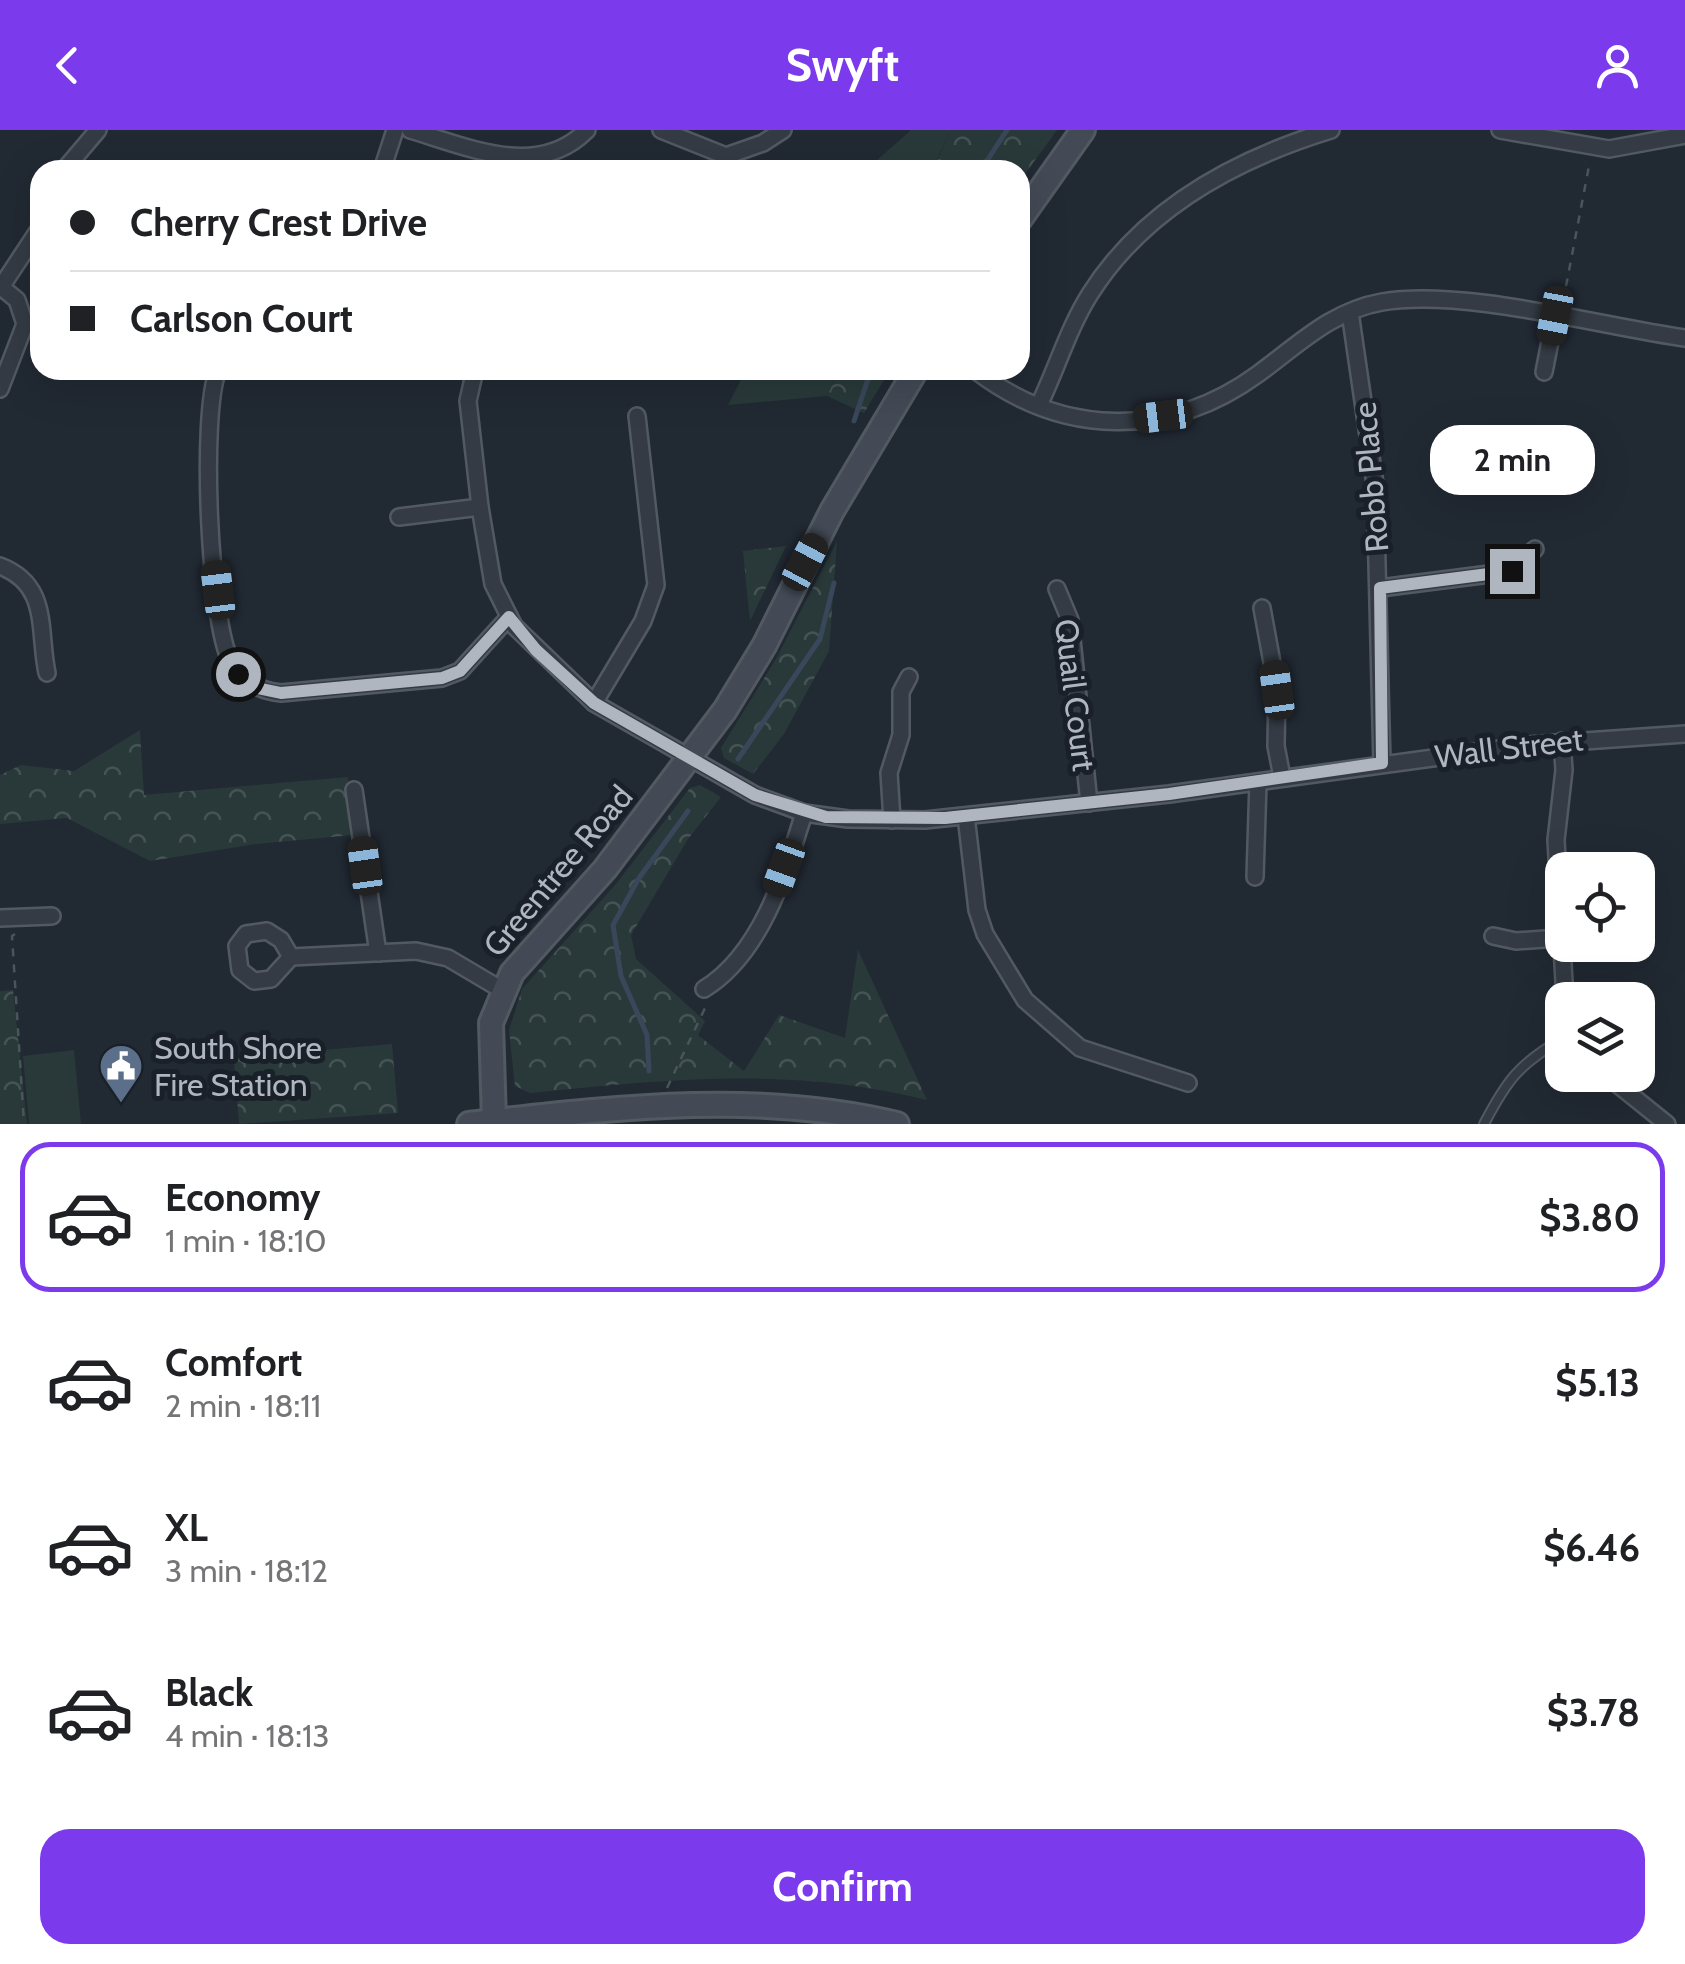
<!DOCTYPE html>
<meta charset="utf-8">
<style>
body{margin:0;font-family:Cabin,sans-serif;background:#f2f2f2;color:#202124;height:100vh;display:flex;flex-direction:column;font-size:38px;white-space:nowrap}
*{box-sizing:border-box;margin:0}
p{font-size:32px;color:#757577}
.icon{flex:none;width:55px;height:55px;fill:none;stroke:currentColor;stroke-width:2;stroke-linecap:round;stroke-linejoin:round}
.map{position:relative;height:994px;overflow:hidden}
.sheet{display:flex;flex-direction:column;background:#fff;flex:1}
.sheet>*{flex:none}
.hud{position:absolute;left:30px;top:30px;width:1000px;height:220px;border-radius:30px;box-shadow:0 10px 40px #0002;display:grid;align-content:center;height:220px;padding:0 40px;background:#fff}
.tools{position:absolute;left:1545px;top:722px;display:grid;gap:20px}
.tools a{display:grid;place-items:center;width:110px;height:110px;border-radius:20px;background:#fff;box-shadow:0 10px 40px #0002;font-size:50px}
.end{position:absolute;width:45px;height:45px;margin:-22px;border:12px solid #afb6c0;background:#111;box-shadow:0 0 0 5px #111}
.from{border-radius:50%}
.bubble{position:absolute;height:70px;border-radius:30px;background:#fff;box-shadow:0 10px 40px #0002;font-size:32px;font-weight:700;line-height:70px;text-align:center}
.car{position:absolute;width:30px;height:60px;margin:-30px -15px;border-radius:12px;box-shadow:0 0 8px 2px #0007;background:linear-gradient(#222 24%,#8ab4d8 0 40%,#222 0 76%,#8ab4d8 0 86%,#222 0)}
.hud b{display:flex;align-items:center;gap:35px;height:95px;font-size:38px}
.hud b+b{border-top:2px solid #e0e0e0}
.hud i{width:25px;height:25px;background:#202124}
ul{padding:18px 0 0;list-style:none}
li{display:flex;align-items:center;gap:30px;height:150px;margin:0 20px 15px;padding:0 20px;border:5px solid transparent;border-radius:30px}
li div{flex:1}
li b{display:block;font-size:38px}
li em{font-style:normal;font-weight:700}
li.on{border-color:#7c3aed}
li>.icon{width:90px;height:90px;stroke-width:1.5}
.action{display:flex;gap:20px;margin-top:auto;padding:20px 40px}
.action a{flex:1;height:115px;border-radius:30px;background:#7c3aed;color:#fff;font-size:40px;font-weight:700;line-height:115px;text-align:center}
header{display:flex;justify-content:space-between;align-items:center;height:130px;padding:0 40px;background:#7c3aed;color:#fff;font-size:45px;font-weight:700}
.map>svg:first-child{display:block}
.grass{fill:#293939}
.forest{fill:url(#forest-crowns)}
.lines{fill:none;stroke-linecap:round;stroke-linejoin:round}
.stream{stroke:#39475a;stroke-width:5}
.lane-casing{stroke:#525961;stroke-width:12}
.street-casing{stroke:#525961;stroke-width:20}
.secondary-casing{stroke:#525961;stroke-width:28}
.path{stroke:#485658;stroke-width:2.5;stroke-dasharray:8 8;stroke-linecap:butt}
.lane{stroke:#343b44;stroke-width:8}
.street{stroke:#343b44;stroke-width:15}
.secondary{stroke:#434a56;stroke-width:22}
.route{stroke:#afb6c0;stroke-width:12}
.labels{text-anchor:middle;stroke-width:10;stroke-linejoin:round;paint-order:stroke}
.street-label{font-size:32px;fill:#afb6c0;stroke:#1a2028}
.poi-label{font-size:32px;fill:#afb6c0;stroke:#1a2028;text-anchor:start}
</style>
<header><svg class="icon" aria-label="back" viewBox="0 0 24 24"><path d="M15 5l-7 7 7 7"/></svg>Swyft<svg class="icon" aria-label="person" viewBox="0 0 24 24"><circle cx="12" cy="8" r="4"/><path d="M4 21q1-7 8-7t8 7"/></svg></header>
<div class="map">
<svg width="1685" height="994" viewBox="0 0 1685 994">
<defs>
<pattern id="forest-crowns" width="20" height="18" patternUnits="userSpaceOnUse" patternTransform="scale(2.5)"><rect width="20" height="18" fill="#293939"/><path d="M2 6a3 3 0 1 1 6 0M12 15a3 3 0 1 1 6 0" fill="none" stroke="#465354"/></pattern>
</defs>
<rect width="100%" height="100%" fill="#212933"/>
<!-- grass -->
<g class="grass">
<path d="M 911,0 L 951,0 L 932,40 L 866,40 Z"/>
<path d="M 746,240 L 839,240 L 827,266 L 728,275 Z"/>
<path d="M 74,920 L 81,994 L 29,994 L 23,926 Z"/>
</g>
<!-- forest -->
<g class="forest">
<path d="M 951,0 L 1057,0 L 1020,51 L 1020,40 L 933,40 Z"/>
<path d="M 839,240 L 890,240 L 864,283 L 827,266 Z"/>
<path d="M 837,411 L 829,521 L 784,604 L 753,644 L 724,628 L 721,618 L 776,529 Z"/>
<path d="M 786,416 L 750,491 L 743,421 Z"/>
<path d="M 140,600 L 144,665 L 348,647 L 353,705 L 256,714 L 150,731 L 67,688 L 0,694 L 0,645 L 21,635 L 74,641 Z"/>
<path d="M 700,655 L 721,667 L 688,709 L 631,805 L 636,829 L 705,891 L 698,905 L 744,941 L 779,885 L 845,908 L 858,820 L 927,970 C 793,936 665,949 530,963 L 515,956 L 509,900 L 522,859 L 616,754 L 690,658 Z"/>
<path d="M 13,860 L 27,994 L 0,994 L 0,861 Z"/>
<path d="M 392,914 L 398,983 L 239,994 L 234,928 Z"/>
</g>
<g class="lines">
<!-- stream -->
<g class="stream">
<path d="M 981,40 L 1007,0"/>
<path d="M 854,291 L 871,240"/>
<path d="M 738,629 L 820,509 L 834,453"/>
<path d="M 649,941 L 647,905 L 621,846 L 613,795 L 639,748 L 688,681"/>
</g>
<defs>
<path id="lane" d="M 1484,994 C 1507,950 1519,934 1562,909"/>
<g id="street">
<path d="M 410,0 C 468,17 538,50 587,0"/>
<path d="M 661,0 L 726,26 L 763,13 L 783,0"/>
<path d="M 1500,0 L 1609,19 L 1685,5"/>
<path d="M 64,40 L 98,0"/>
<path d="M 382,40 L 395,0"/>
<path d="M 3,154 L 40,98"/>
<path d="M 0,156 L 17,170 L 25,194 L 0,259"/>
<path d="M 1350,182 L 1375,354 L 1382,633"/>
<path d="M 218,240 C 200,284 209,491 231,532 C 241,551 260,561 281,563 L 442,548 L 460,541 L 509,487"/>
<path d="M 475,240 L 468,271 L 480,377 L 493,454 L 514,496 L 594,573 L 755,665 L 804,683 L 848,689 L 925,690 L 1169,664 L 1528,615 L 1685,604"/>
<path d="M 975,240 C 1062,307 1169,309 1258,244 C 1298,215 1331,181 1382,172 C 1463,158 1600,196 1685,208"/>
<path d="M 1544,242 L 1555,186"/>
<path d="M 1039,275 C 1057,238 1068,199 1090,164 C 1145,77 1236,29 1331,0"/>
<path d="M 399,387 L 480,377"/>
<path d="M 0,436 C 50,455 38,500 47,543"/>
<path d="M 1380,458 L 1513,441 L 1535,419"/>
<path d="M 1057,459 L 1070,490 L 1089,673"/>
<path d="M 1262,478 L 1277,560 L 1276,616 L 1282,647"/>
<path d="M 594,573 L 643,491 L 656,455 L 637,286"/>
<path d="M 1562,611 L 1564,640 L 1556,710 L 1565,870"/>
<path d="M 354,660 L 378,823"/>
<path d="M 966,686 L 977,780 L 985,804 L 1025,870 L 1080,918 L 1188,953"/>
<path d="M 892,690 L 889,643 L 901,605 L 901,562 L 909,547"/>
<path d="M 1255,747 L 1258,652"/>
<path d="M 0,788 L 52,786"/>
<path d="M 267,801 L 281,810 L 291,827 L 271,849 L 254,851 L 240,840 L 237,816 L 246,804 Z"/>
<path d="M 1493,806 L 1516,811 L 1559,808"/>
<path d="M 291,827 L 416,821 L 448,828 L 502,860"/>
<path d="M 704,859 C 761,824 785,744 804,683"/>
<path d="M 1606,945 L 1667,994"/>
</g>
<g id="secondary">
<path d="M 1020,89 L 1083,0"/>
<path d="M 494,991 L 491,893 L 512,843 L 605,739 L 725,580 L 764,516 L 832,381 L 916,240"/>
<path d="M 469,994 C 613,978 755,960 897,994"/>
</g>
</defs>
<!-- lane casing -->
<use href="#lane" class="lane-casing"/>
<!-- street casing -->
<use href="#street" class="street-casing"/>
<!-- secondary casing -->
<use href="#secondary" class="secondary-casing"/>
<!-- path -->
<g class="path">
<path d="M 1563,172 L 1589,36 L 1585,32"/>
<path d="M 15,804 L 12,806 L 24,994"/>
<path d="M 667,958 L 706,876"/>
</g>
<!-- lane -->
<use href="#lane" class="lane"/>
<!-- street -->
<use href="#street" class="street"/>
<!-- secondary -->
<use href="#secondary" class="secondary"/>
</g>
<g class="lines">
<!-- route -->
<path class="route" d="M 238,544 L 257,558 L 281,563 L 442,548 L 460,541 L 509,487 L 536,520 L 594,573 L 755,665 L 826,687 L 945,688 L 1169,664 L 1382,633 L 1380,458 L 1512,441"/>
</g>
<!-- icons -->
<defs>
<symbol id="civic-pin" viewBox="-11 -11 22 30"><path d="M0 17L-7.5 6A9.5 9.5 0 1 1 7.5 6Z" fill="#5c6f8a" stroke="#1a2028"/><path d="M-.6-6.5H3V-4.5H.6V-3L4-1V1h2V6H-6V1h2V-1L-.6-3ZM-1.2 2.5V6h2.4V2.5Z" fill="#fff"/></symbol>
</defs>
<g fill-rule="evenodd">
<use href="#civic-pin" x="96" y="911" width="50" height="68"/>
</g>
<g class="labels">
<!-- street labels -->
<g class="street-label">
<text transform="translate(1371 347) rotate(-95)" y="11">Robb Place</text>
<text transform="translate(1075 565) rotate(83)" y="11">Quail Court</text>
<text transform="translate(1509 618) rotate(-7)" y="11">Wall Street</text>
<text transform="translate(558 741) rotate(-50)" y="11">Greentree Road</text>
</g>
<!-- poi labels -->
<g class="poi-label">
<text x="154" y="929">South Shore<tspan x="154" dy="37">Fire Station</tspan></text>
</g>
</g>
</svg>
<div class="tools">
<a><svg class="icon" aria-label="locate" viewBox="0 0 24 24"><circle cx="12" cy="12" r="6"/><path d="M12 2v4M12 18v4M2 12h4M18 12h4"/></svg></a>
<a><svg class="icon" aria-label="layers" viewBox="0 0 24 24"><path d="M12 4l9 5-9 5-9-5zM3 14l9 5 9-5"/></svg></a>
</div>
<i class="end from" style="left:238px;top:544px"></i>
<i class="end" style="left:1512px;top:441px"></i>
<div class="bubble" style="left:1430px;top:295px;width:165px">2 min</div>
<i class="car" style="left:1555px;top:186px;rotate:191deg"></i>
<i class="car" style="left:1163px;top:286px;rotate:263deg"></i>
<i class="car" style="left:805px;top:432px;rotate:28deg"></i>
<i class="car" style="left:218px;top:460px;rotate:353deg"></i>
<i class="car" style="left:1277px;top:560px;rotate:352deg"></i>
<i class="car" style="left:365px;top:736px;rotate:352deg"></i>
<i class="car" style="left:784px;top:738px;rotate:200deg"></i>
<div class="hud">
<b><i class="from"></i>Cherry Crest Drive</b>
<b><i></i>Carlson Court</b>
</div>
</div>
<section class="sheet">
<ul>
<li class="on"><svg class="icon" aria-label="car" viewBox="0 0 24 24"><path d="M5 17H2v-5l4-1 3-4h7l3 4 3 1v5h-3M9 17h6M6 11h13"/><circle cx="7" cy="17" r="2"/><circle cx="17" cy="17" r="2"/></svg><div><b>Economy</b><p>1 min · 18:10</p></div><em>$3.80</em></li>
<li><svg class="icon" aria-label="car" viewBox="0 0 24 24"><path d="M5 17H2v-5l4-1 3-4h7l3 4 3 1v5h-3M9 17h6M6 11h13"/><circle cx="7" cy="17" r="2"/><circle cx="17" cy="17" r="2"/></svg><div><b>Comfort</b><p>2 min · 18:11</p></div><em>$5.13</em></li>
<li><svg class="icon" aria-label="car" viewBox="0 0 24 24"><path d="M5 17H2v-5l4-1 3-4h7l3 4 3 1v5h-3M9 17h6M6 11h13"/><circle cx="7" cy="17" r="2"/><circle cx="17" cy="17" r="2"/></svg><div><b>XL</b><p>3 min · 18:12</p></div><em>$6.46</em></li>
<li><svg class="icon" aria-label="car" viewBox="0 0 24 24"><path d="M5 17H2v-5l4-1 3-4h7l3 4 3 1v5h-3M9 17h6M6 11h13"/><circle cx="7" cy="17" r="2"/><circle cx="17" cy="17" r="2"/></svg><div><b>Black</b><p>4 min · 18:13</p></div><em>$3.78</em></li>
</ul>
<div class="action"><a>Confirm</a></div>
</section>
